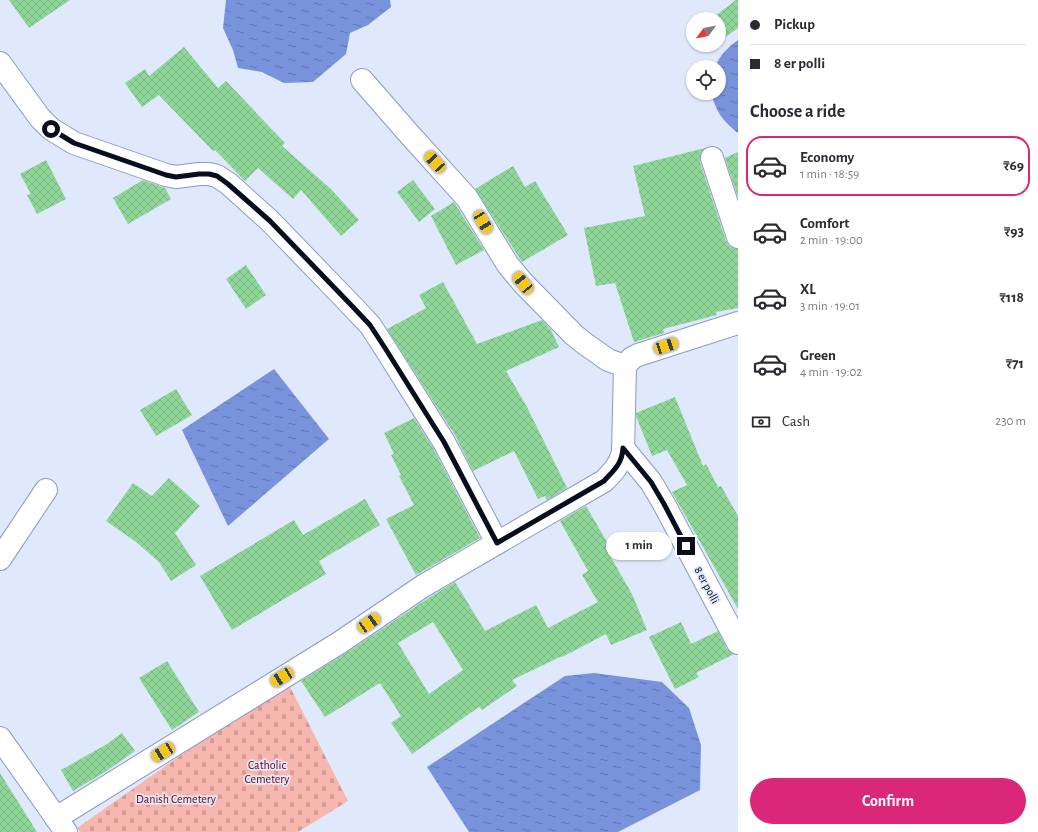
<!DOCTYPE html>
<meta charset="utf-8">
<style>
body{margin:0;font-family:"Alegreya Sans",sans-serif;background:#f2f2f3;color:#2b2b33;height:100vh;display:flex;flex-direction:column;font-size:15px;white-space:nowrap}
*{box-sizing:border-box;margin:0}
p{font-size:13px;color:#7c7c81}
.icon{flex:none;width:22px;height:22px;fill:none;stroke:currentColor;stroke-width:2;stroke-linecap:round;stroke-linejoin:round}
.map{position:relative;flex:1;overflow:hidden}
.details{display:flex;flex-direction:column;background:#fff;width:300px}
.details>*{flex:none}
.guide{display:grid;align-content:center;height:88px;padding:0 12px;background:#fff}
.needle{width:26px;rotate:238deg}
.controls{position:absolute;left:686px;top:12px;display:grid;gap:8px}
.controls a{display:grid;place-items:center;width:40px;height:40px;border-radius:50%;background:#fff;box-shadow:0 1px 3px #0004;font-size:20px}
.end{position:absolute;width:18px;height:18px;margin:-9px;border:5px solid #090e1f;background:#fff;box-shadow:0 0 0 2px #fff}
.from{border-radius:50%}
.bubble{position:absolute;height:28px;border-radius:14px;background:#fff;box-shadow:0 1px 3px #0004;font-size:13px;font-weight:700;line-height:28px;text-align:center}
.car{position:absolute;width:12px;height:24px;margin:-12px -6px;border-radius:5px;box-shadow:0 0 3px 1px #0007;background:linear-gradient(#f5c518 24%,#345 0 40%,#f5c518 0 76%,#345 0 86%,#f5c518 0)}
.guide b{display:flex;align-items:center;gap:14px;height:38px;font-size:15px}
.guide b+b{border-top:1px solid #e1e1e2}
.guide i{width:10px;height:10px;background:#2b2b33}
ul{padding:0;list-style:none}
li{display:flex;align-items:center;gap:12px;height:60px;margin:0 8px 6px;padding:0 4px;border:2px solid transparent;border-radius:16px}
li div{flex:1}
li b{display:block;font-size:15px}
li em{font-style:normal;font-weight:700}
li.active{border-color:#db2777}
li>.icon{width:36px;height:36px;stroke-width:1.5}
h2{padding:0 12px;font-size:18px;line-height:48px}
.pay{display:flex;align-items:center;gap:10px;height:44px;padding:0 12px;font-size:15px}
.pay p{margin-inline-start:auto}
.action{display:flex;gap:8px;margin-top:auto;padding:8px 12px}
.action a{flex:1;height:46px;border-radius:24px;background:#db2777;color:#fff;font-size:16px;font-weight:700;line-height:46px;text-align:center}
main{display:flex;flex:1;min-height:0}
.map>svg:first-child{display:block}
.cemetery{fill:url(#cemetery-stones)}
.water{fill:url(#water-ripples)}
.building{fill:url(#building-cross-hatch);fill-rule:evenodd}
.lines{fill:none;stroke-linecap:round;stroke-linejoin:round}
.minor-casing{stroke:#889ac8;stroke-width:24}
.minor{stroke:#fff;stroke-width:22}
.route{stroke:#090e1f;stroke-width:5}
.labels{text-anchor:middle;stroke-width:3.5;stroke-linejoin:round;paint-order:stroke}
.street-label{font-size:12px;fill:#090e1f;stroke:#e0e8fc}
.park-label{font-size:12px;fill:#710003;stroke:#e0e8fc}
</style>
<main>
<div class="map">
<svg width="738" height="832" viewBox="0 0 738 832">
<defs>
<pattern id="cemetery-stones" width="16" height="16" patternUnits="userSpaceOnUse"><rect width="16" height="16" fill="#f8b7ae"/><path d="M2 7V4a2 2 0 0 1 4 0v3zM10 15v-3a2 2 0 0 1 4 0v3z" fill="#d39c95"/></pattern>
<pattern id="water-ripples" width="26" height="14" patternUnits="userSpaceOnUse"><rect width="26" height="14" fill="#7893db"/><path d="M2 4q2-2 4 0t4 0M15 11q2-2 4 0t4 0" fill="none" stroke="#6176b1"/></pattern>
<pattern id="building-cross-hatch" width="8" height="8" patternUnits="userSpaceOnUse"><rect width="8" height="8" fill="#8fd799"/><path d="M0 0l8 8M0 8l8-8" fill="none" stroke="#7ab783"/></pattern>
</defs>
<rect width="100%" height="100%" fill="#e0e8fc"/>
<!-- cemetery -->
<path class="cemetery" d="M 289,685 L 348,801 L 298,832 L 80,832 L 77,828 L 184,753 Z"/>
<!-- water -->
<g class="water">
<path d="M 226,0 L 390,0 L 391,7 L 368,25 L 350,33 L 346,54 L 313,82 L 284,83 L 262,72 L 238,68 L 233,50 L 223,28 Z"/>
<path d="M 738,40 L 738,133 C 722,120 717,113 711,93 L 719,93 L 719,67 L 715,67 C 720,55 728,47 738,40 Z"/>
<path d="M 274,369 L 329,439 L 228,526 L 182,430 Z"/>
<path d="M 594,673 L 662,682 L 689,708 L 701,745 L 700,790 L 618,832 L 469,832 L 427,767 L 565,676 Z"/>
</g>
<!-- building -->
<g class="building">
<path d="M 9,0 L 70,0 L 29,28 Z"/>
<path d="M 736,0 L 738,0 L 738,28 L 719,42 L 719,19 L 711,19 Z"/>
<path d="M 184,47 L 218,88 L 226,81 L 285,143 L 282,146 L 332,190 L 359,220 L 341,236 L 301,190 L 293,199 L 258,168 L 245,181 L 215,150 L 213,151 L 159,95 L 142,107 L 125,83 L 145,69 L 149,76 Z"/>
<path d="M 705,148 L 700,155 L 700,162 L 726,241 L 730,247 L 738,249 L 738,308 L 716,312 L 717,315 L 663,329 L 664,333 L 634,342 L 615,283 L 596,286 L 584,228 L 645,216 L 633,166 Z"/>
<path d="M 738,152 L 738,197 L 725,158 Z"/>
<path d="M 46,160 L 66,199 L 37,214 L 27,195 L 31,194 L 20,174 Z"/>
<path d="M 513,166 L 525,187 L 535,181 L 568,235 L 522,262 L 475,189 Z"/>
<path d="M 143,180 L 165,188 L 171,199 L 128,224 L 113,198 Z"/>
<path d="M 413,180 L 435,209 L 419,222 L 397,192 Z"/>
<path d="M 454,202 L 484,250 L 456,265 L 431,216 Z"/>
<path d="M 246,265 L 266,295 L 246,309 L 226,279 Z"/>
<path d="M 443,282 L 477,344 L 542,320 L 551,330 L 559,347 L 506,371 L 527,407 L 567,488 L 547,500 L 545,496 L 538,499 L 514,451 L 473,471 L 455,435 L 387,329 L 426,308 L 419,295 Z"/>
<path d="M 176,389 L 192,415 L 156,436 L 140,410 Z"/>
<path d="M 675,397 L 703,466 L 706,464 L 718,487 L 721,486 L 738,516 L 738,609 L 672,492 L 687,485 L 667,450 L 652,456 L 636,416 L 636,413 Z"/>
<path d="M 414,418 L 433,448 L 480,538 L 416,575 L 386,519 L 414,505 L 399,476 L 401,475 L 391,455 L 394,454 L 384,433 Z"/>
<path d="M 169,478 L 200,506 L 175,533 L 196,565 L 171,581 L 159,562 L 136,542 L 106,521 L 133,483 L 152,496 Z"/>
<path d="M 365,499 L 380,525 L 319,561 L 326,574 L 232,630 L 200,576 L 294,520 L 303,535 Z"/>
<path d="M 586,506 L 610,547 L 606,549 L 632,594 L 647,630 L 611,645 L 606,634 L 562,657 L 562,656 L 512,680 L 517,686 L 482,710 L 479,707 L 412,754 L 391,723 L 401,716 L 380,683 L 325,717 L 301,681 L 346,653 L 430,597 L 455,582 L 485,631 L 536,605 L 548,628 L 598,602 L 582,575 L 588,571 L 560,521 ZM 433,622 L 463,670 L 429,694 L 398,643 Z"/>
<path d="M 681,622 L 691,644 L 718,631 L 727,649 L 734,654 L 696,673 L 699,677 L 675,689 L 649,637 Z"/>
<path d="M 167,661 L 199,712 L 172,730 L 139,678 Z"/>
<path d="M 122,733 L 135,751 L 105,772 L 73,791 L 61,770 L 107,744 Z"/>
<path d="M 0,773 L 37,832 L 0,832 Z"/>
</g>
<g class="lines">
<defs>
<g id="minor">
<path d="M 0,63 L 40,118 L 51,129 L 74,143 L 166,175 L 176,177 L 199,174 L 209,174 L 217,176 L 229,184 L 270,221 L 353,307 L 370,325 L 385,348 L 444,442 L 497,543"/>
<path d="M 362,80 L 410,135 L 467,198 L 508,265 L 523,283 L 574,335 L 584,343 L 608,360 L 625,366"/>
<path d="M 712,158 L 738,237"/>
<path d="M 623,448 L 651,482 L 664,504 L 738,643"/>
<path d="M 0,559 L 46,490"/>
<path d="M 0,738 L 66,832"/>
<path d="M 56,818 L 339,643 L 423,586 L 604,481 C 613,472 620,465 623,452 L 625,366 L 632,358 L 638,355 L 738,323"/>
</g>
</defs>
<!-- minor casing -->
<use href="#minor" class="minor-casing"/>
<!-- minor -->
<use href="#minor" class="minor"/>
</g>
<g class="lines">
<!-- route -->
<path class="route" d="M 51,129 L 74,143 L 166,175 L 176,177 L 199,174 L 209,174 L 217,176 L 228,184 L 270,221 L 353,307 L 370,325 L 385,348 L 444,442 L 497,543 L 604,481 C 614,470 622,464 623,448 L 651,482 L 664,504 L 686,546"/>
</g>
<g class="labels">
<!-- street labels -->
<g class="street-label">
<text transform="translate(707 585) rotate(62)" y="4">8 er polli</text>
</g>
<!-- park labels -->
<g class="park-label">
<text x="267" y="769">Catholic<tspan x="267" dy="14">Cemetery</tspan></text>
<text x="176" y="803">Danish Cemetery</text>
</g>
</g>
</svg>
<div class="controls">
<a><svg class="needle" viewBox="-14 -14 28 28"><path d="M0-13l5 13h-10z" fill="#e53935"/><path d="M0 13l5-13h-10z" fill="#7c7c81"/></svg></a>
<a><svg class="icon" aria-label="locate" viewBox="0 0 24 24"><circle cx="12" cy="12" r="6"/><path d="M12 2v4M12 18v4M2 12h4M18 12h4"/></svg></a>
</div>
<i class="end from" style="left:51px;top:129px"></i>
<i class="end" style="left:686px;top:546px"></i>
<div class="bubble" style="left:606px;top:532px;width:66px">1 min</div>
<i class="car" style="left:435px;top:162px;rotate:317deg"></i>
<i class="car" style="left:483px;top:222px;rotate:149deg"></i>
<i class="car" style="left:523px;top:283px;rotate:321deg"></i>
<i class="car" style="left:666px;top:346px;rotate:72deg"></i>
<i class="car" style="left:369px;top:623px;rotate:56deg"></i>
<i class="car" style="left:282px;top:677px;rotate:238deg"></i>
<i class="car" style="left:163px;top:752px;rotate:238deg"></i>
</div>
<section class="details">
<div class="guide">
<b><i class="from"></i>Pickup</b>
<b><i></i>8 er polli</b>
</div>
<h2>Choose a ride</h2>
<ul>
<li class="active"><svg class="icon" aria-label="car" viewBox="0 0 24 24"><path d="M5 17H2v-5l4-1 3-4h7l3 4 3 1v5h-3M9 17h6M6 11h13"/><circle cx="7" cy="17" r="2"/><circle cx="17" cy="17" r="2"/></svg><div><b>Economy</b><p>1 min · 18:59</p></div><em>₹69</em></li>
<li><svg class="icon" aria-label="car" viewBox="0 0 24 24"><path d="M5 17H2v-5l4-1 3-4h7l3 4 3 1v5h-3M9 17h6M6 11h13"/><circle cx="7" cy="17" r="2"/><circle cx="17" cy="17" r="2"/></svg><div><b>Comfort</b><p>2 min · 19:00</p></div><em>₹93</em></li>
<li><svg class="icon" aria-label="car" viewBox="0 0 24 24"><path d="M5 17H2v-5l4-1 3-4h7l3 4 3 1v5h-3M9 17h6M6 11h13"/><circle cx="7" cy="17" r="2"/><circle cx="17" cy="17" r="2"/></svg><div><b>XL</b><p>3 min · 19:01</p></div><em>₹118</em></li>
<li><svg class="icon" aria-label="car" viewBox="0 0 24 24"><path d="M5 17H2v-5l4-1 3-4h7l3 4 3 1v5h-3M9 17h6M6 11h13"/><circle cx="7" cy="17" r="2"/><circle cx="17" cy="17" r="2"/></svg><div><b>Green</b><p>4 min · 19:02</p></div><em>₹71</em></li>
</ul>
<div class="pay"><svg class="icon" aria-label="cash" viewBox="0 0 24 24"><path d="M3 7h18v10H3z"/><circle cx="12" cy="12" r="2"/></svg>Cash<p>230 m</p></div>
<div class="action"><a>Confirm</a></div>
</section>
</main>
